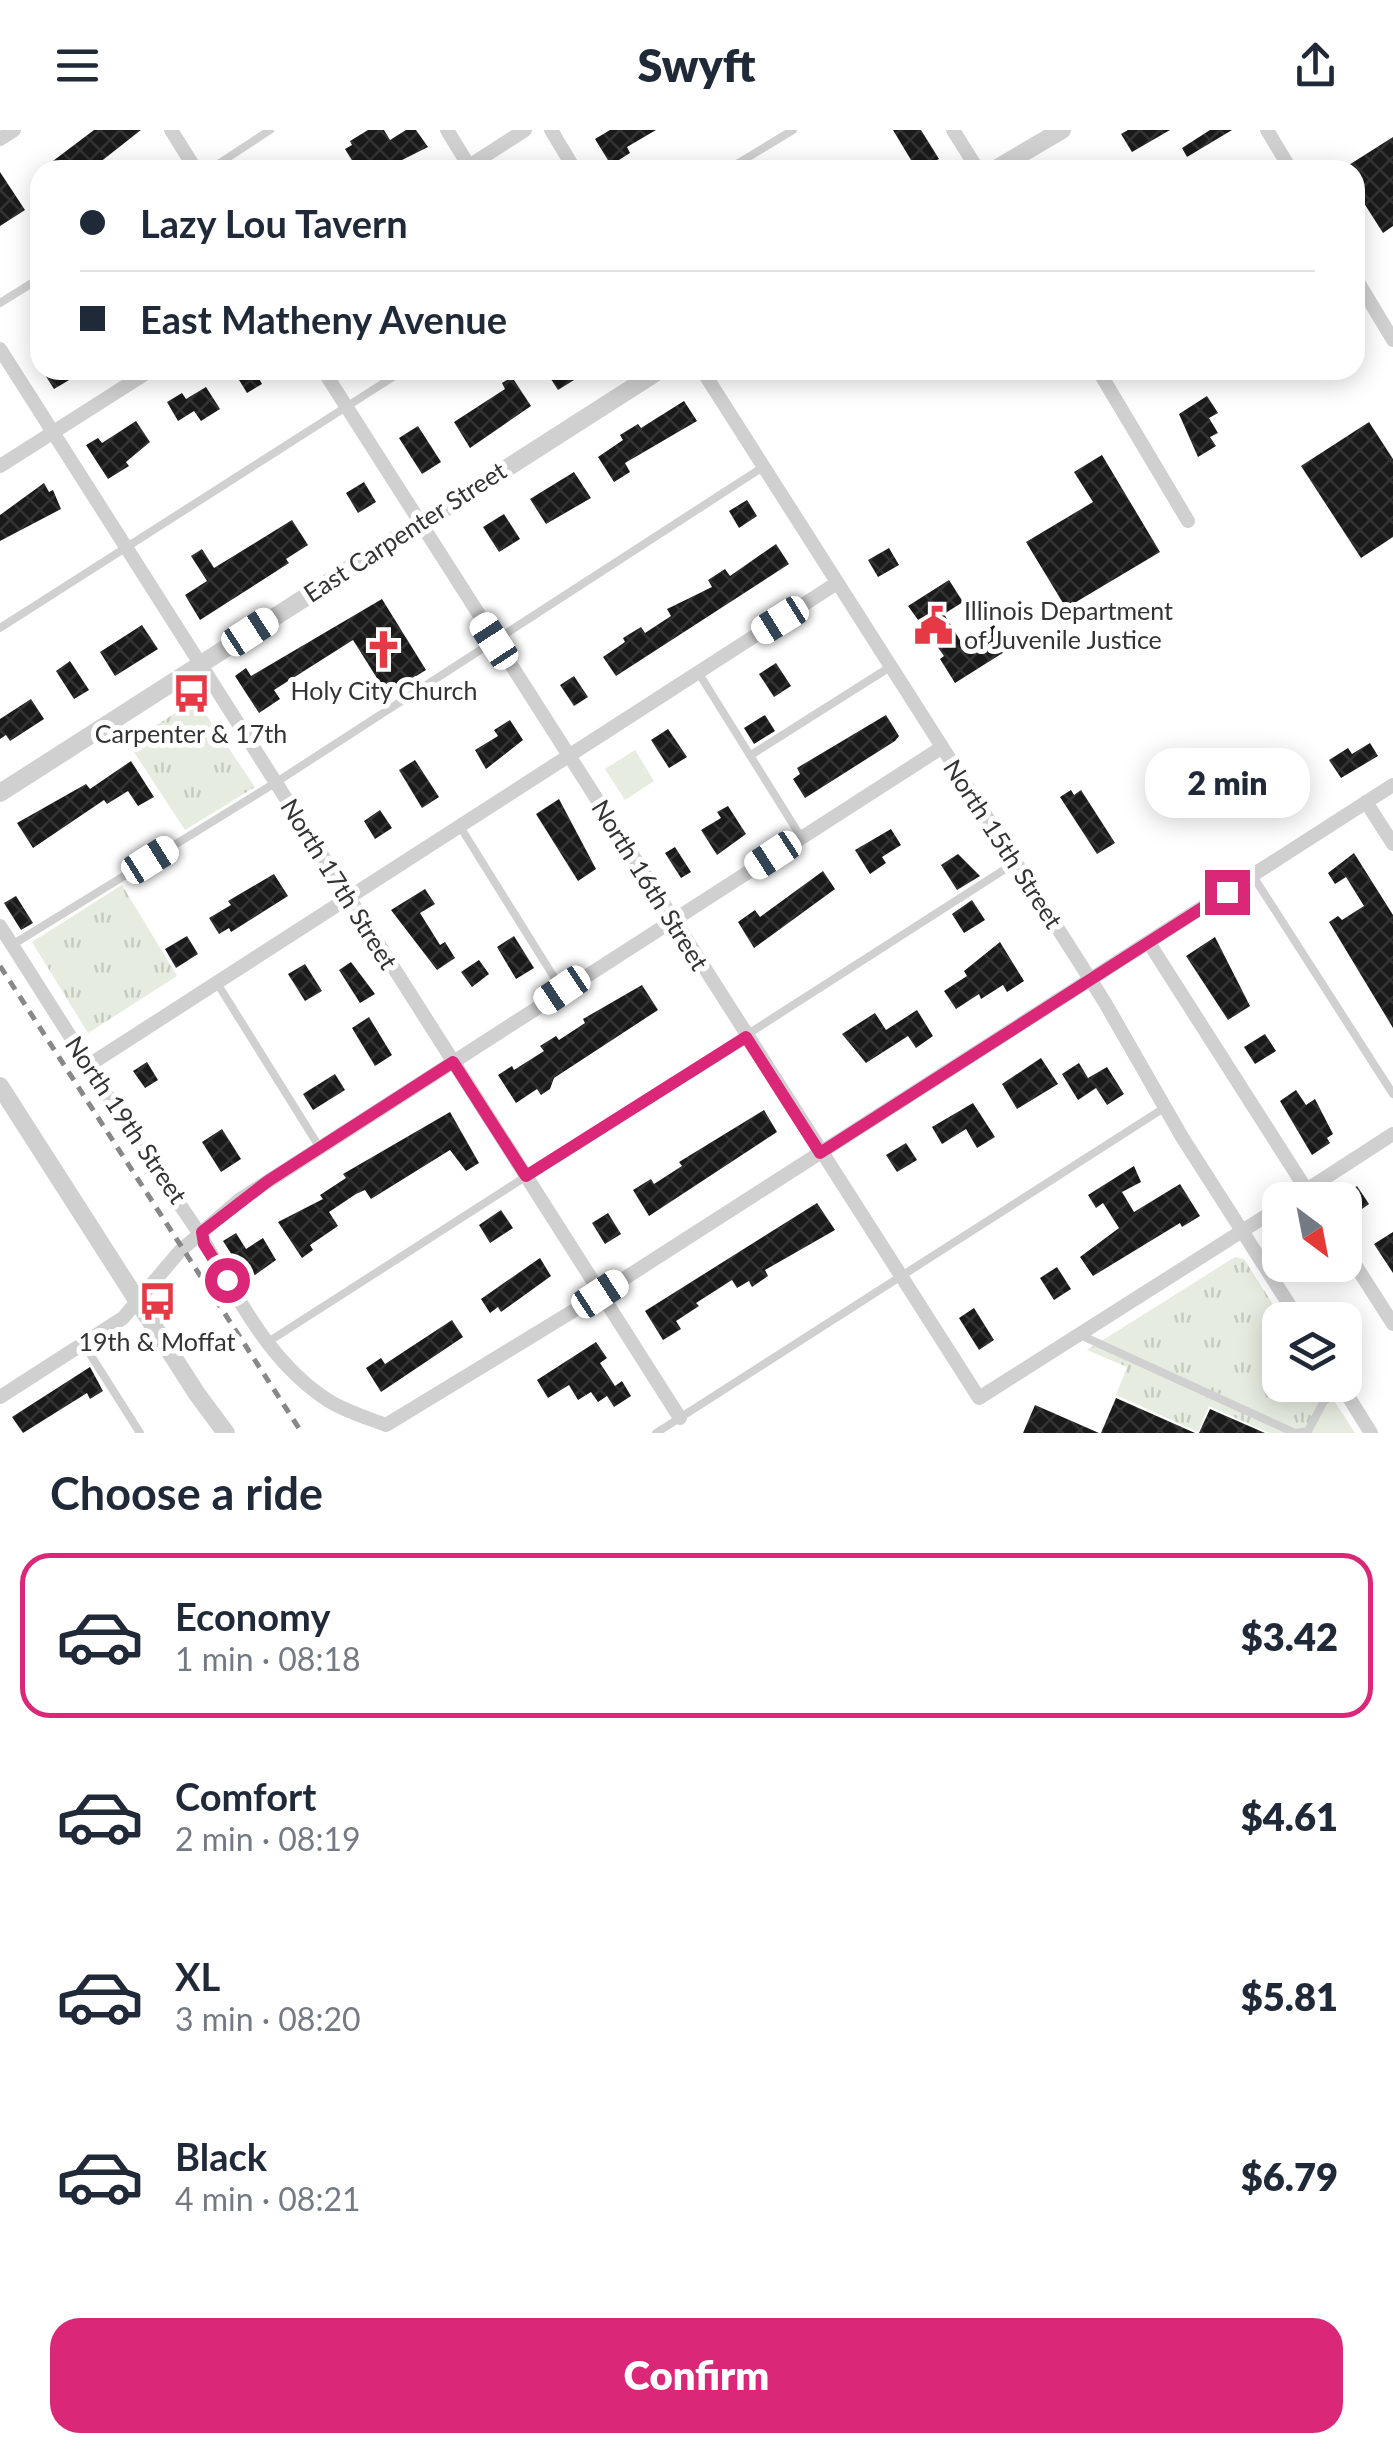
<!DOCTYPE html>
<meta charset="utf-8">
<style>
body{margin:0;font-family:Lato,sans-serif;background:#f2f2f3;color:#1f2937;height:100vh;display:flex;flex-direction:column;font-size:38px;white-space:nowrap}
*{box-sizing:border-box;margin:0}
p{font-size:32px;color:#747a83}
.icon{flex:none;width:55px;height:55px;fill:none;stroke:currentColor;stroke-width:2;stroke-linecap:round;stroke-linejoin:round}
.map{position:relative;height:1303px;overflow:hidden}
.drawer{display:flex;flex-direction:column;background:#fff;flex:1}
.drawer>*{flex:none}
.hud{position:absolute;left:30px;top:30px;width:1335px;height:220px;border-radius:30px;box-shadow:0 5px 25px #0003;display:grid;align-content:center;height:220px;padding:0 50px;background:#fff}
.needle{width:65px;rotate:148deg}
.tools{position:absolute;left:1262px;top:1052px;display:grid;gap:20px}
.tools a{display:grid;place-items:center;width:100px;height:100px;border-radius:20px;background:#fff;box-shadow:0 5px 25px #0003;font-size:50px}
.end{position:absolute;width:45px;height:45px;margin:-22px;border:12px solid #db2777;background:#fff;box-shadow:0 0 0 5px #fff}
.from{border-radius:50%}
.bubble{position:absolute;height:70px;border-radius:30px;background:#fff;box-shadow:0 5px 25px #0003;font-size:32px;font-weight:800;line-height:70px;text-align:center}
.car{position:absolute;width:30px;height:60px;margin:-30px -15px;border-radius:12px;box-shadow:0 0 8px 2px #0007;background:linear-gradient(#fff 24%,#345 0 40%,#fff 0 76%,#345 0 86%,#fff 0)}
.hud b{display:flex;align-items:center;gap:35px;height:95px;font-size:38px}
.hud b+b{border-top:2px solid #e0e1e3}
.hud i{width:25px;height:25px;background:#1f2937}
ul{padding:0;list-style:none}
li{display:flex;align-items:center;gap:30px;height:165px;margin:0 20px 15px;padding:0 30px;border:5px solid transparent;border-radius:30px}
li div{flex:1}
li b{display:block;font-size:38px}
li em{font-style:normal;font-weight:800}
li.active{border-color:#db2777}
li>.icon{width:90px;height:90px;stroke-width:1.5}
h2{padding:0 50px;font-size:45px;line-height:120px}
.button{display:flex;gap:20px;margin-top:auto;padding:20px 50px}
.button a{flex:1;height:115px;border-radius:30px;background:#db2777;color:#fff;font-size:40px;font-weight:800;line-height:115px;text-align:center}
header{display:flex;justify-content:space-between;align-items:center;height:130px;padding:0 50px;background:#fff;font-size:45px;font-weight:800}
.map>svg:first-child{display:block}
.grass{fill:url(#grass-tufts)}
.garden{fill:#e6ecdf}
.building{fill:url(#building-cross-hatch)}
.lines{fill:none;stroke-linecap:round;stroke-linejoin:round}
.service{stroke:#d0d0d0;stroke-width:8}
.minor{stroke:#d0d0d0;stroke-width:14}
.tertiary{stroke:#d0d0d0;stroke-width:18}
.rail{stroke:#888;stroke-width:5;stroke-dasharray:10 8;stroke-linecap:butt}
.route{stroke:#db2777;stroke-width:12}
.labels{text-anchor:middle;stroke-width:10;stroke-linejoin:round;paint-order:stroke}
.street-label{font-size:25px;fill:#333;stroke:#fff}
.poi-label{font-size:25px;fill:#333;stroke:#fff}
</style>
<header><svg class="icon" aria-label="menu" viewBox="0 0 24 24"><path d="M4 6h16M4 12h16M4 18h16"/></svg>Swyft<svg class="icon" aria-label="share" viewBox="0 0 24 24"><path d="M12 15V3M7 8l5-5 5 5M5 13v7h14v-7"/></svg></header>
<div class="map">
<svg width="1393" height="1303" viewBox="0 0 1393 1303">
<defs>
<pattern id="grass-tufts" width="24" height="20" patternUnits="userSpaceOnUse" patternTransform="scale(2.5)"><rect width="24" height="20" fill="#e6ecdf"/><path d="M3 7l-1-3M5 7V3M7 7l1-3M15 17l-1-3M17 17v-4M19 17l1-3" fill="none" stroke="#c6cbc0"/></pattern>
<pattern id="building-cross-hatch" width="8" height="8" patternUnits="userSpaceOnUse" patternTransform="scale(2.5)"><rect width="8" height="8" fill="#1a1a1a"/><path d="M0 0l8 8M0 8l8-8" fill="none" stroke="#333"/></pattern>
</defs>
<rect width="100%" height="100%" fill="#fff"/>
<!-- grass -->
<g class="grass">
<path d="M 196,570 L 255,657 L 185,700 L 128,613 Z"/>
<path d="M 122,755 L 177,846 L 88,903 L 32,812 Z"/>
<path d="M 1235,1127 L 1244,1129 L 1283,1190 L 1280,1255 L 1324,1255 L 1355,1303 L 1269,1303 L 1209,1276 L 1198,1302 L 1116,1265 L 1127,1237 L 1087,1220 Z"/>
</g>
<!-- garden -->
<path class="garden" d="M 635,620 L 654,651 L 625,670 L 605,639 Z"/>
<!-- building -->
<g class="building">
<path d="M 94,0 L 141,0 L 90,40 L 41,40 Z"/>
<path d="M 368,0 L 384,0 L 390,10 L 406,0 L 416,0 L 428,17 L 382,40 L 341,40 L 353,32 L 345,19 L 352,15 L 350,11 Z"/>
<path d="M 610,0 L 656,0 L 627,17 L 630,23 L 611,35 L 595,9 Z"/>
<path d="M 893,0 L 921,0 L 939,29 L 917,40 Z"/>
<path d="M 1128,0 L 1170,0 L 1132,22 L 1121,4 Z"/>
<path d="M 1210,0 L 1232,0 L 1187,27 L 1182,18 Z"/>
<path d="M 1393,7 L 1393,96 L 1383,103 L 1355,59 L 1355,40 L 1341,40 Z"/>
<path d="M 0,42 L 25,80 L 0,96 Z"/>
<path d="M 42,240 L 86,240 L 54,259 Z"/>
<path d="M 233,240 L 254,240 L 262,254 L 247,263 Z"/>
<path d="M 545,240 L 590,240 L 558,260 Z"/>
<path d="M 512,247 L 531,276 L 470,318 L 454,292 L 505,259 L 502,253 Z"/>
<path d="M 206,257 L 220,279 L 201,291 L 194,281 L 178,291 L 167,272 L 182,263 L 186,269 Z"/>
<path d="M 1207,266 L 1218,283 L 1209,288 L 1218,303 L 1210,307 L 1216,316 L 1198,327 L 1179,284 Z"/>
<path d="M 684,271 L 697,291 L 625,333 L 630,342 L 614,352 L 598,327 L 623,310 L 620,305 L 638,294 L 641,298 Z"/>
<path d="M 136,291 L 150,312 L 126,332 L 129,336 L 108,349 L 86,315 L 98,308 L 102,313 Z"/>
<path d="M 1369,292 L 1393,329 L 1393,407 L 1361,428 L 1301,336 Z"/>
<path d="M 418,296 L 441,332 L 422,344 L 399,308 Z"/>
<path d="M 1102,325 L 1160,422 L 1066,478 L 1026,412 L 1093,372 L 1074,342 Z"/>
<path d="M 574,342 L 591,368 L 546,394 L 530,369 Z"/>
<path d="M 364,352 L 376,372 L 358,383 L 346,363 Z"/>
<path d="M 44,353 L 49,362 L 53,360 L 61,379 L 0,411 L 0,385 Z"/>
<path d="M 747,370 L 757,386 L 739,398 L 729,381 Z"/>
<path d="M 504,384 L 520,409 L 499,422 L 483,397 Z"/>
<path d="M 292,390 L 308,415 L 286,429 L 289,433 L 200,490 L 185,465 L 207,451 L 191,426 L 202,419 L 214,438 Z"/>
<path d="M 776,414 L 789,434 L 616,546 L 603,527 L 625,512 L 623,508 L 641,497 L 645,503 L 671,486 L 667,479 L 712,457 L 708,450 L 725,439 L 730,446 Z"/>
<path d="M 889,418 L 899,435 L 878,447 L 868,430 Z"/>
<path d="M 949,450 L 963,472 L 944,484 L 963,515 L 994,495 L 1009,519 L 955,553 L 940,529 L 944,526 L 908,476 Z"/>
<path d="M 382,469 L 426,540 L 387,564 L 353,510 L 274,560 L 280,569 L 259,583 L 235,546 L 246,538 L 251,546 Z"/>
<path d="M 142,495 L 158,519 L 115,546 L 100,522 Z"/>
<path d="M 70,531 L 89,560 L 74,569 L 56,541 Z"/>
<path d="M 776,533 L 791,556 L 774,567 L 759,544 Z"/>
<path d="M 574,546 L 588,567 L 574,576 L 560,555 Z"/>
<path d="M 31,569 L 44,589 L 10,611 L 6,605 L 0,609 L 0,589 Z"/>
<path d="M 765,585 L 775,601 L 754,614 L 744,598 Z"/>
<path d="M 886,585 L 899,606 L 895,611 L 805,668 L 793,649 L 800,644 L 797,638 Z"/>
<path d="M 510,590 L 523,610 L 486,639 L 475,620 L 498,606 L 494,600 Z"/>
<path d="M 668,599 L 687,627 L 669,638 L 651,610 Z"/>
<path d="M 1370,613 L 1378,626 L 1341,648 L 1329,630 L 1348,618 L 1352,624 Z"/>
<path d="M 415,630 L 439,667 L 422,678 L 399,640 Z"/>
<path d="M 131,631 L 154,667 L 138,676 L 128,661 L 107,674 L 104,670 L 33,718 L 17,693 L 86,654 L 90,659 Z"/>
<path d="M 1071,660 L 1074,665 L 1081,660 L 1115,713 L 1097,724 L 1060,667 Z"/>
<path d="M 559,669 L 596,739 L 578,751 L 536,684 Z"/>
<path d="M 728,676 L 746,704 L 717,725 L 701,700 L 721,688 L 717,682 Z"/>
<path d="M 380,680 L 392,698 L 375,709 L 364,691 Z"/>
<path d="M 891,699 L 901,715 L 882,727 L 886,733 L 870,744 L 855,720 Z"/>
<path d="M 675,717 L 691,742 L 681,748 L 665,723 Z"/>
<path d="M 1354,723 L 1393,785 L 1393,898 L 1329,792 L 1338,786 L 1342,790 L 1364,776 L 1346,747 L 1335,754 L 1328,743 Z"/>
<path d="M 958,724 L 980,746 L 957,760 L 941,735 Z"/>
<path d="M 823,741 L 835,759 L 754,818 L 738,792 L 755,780 L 760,787 Z"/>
<path d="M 274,744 L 288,766 L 231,802 L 229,798 L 219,804 L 209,788 L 231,775 L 228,771 Z"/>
<path d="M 425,759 L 435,774 L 420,783 L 440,815 L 445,812 L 455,828 L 437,840 L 391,780 Z"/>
<path d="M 16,766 L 33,793 L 21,800 L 4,773 Z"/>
<path d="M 972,770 L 985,790 L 964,803 L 952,784 Z"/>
<path d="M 187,806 L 198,824 L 176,838 L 165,819 Z"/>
<path d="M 514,806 L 534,838 L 516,849 L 497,817 Z"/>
<path d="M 1215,807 L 1250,876 L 1228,890 L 1186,826 Z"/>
<path d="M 1000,812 L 1024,851 L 1007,862 L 1003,855 L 981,869 L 979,864 L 956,879 L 944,861 L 967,846 L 964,841 Z"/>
<path d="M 479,830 L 489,844 L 472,857 L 461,842 Z"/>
<path d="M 351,832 L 375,864 L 360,873 L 339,840 Z"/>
<path d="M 305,834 L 322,861 L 305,871 L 288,844 Z"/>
<path d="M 642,855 L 658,880 L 554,948 L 550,959 L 541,965 L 537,959 L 516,973 L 498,945 L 512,936 L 514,940 L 544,921 L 540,916 L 556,906 L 559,910 L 585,893 L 583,889 Z"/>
<path d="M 917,880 L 933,906 L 916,918 L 908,906 L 866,933 L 842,904 L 875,883 L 886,900 Z"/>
<path d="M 369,887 L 392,925 L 375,936 L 352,898 Z"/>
<path d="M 1265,904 L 1276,921 L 1255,934 L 1244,917 Z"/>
<path d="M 1041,928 L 1058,954 L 1017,979 L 1002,954 Z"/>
<path d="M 147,932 L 158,950 L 145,958 L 133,941 Z"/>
<path d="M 1079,933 L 1088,948 L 1107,937 L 1124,964 L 1107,975 L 1096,958 L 1078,970 L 1062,944 Z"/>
<path d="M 335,944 L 345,960 L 313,980 L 303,964 Z"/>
<path d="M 1296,960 L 1306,975 L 1315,969 L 1333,1004 L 1327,1008 L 1330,1013 L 1312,1025 L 1280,971 Z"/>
<path d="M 973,973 L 995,1007 L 977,1018 L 966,999 L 942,1014 L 932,997 Z"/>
<path d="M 764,980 L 777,1002 L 649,1086 L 633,1060 L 651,1049 L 654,1054 L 682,1036 L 679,1032 Z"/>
<path d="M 450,982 L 479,1033 L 466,1041 L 450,1020 L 371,1069 L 365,1060 L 356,1064 L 329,1082 L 338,1096 L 310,1115 L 313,1120 L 302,1128 L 278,1092 L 323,1069 L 320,1065 L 346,1048 L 343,1044 Z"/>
<path d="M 222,999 L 241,1029 L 221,1042 L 202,1012 Z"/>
<path d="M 906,1013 L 917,1030 L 897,1042 L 886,1025 Z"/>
<path d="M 1134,1036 L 1141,1052 L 1122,1062 L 1134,1082 L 1180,1054 L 1200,1086 L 1182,1097 L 1180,1093 L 1093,1146 L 1080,1127 L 1119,1098 L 1103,1073 L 1096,1078 L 1088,1065 Z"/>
<path d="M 1357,1056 L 1369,1074 L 1352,1086 L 1340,1068 Z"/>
<path d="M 817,1073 L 835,1100 L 765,1140 L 768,1146 L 752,1157 L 749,1151 L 737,1158 L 732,1150 L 696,1173 L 699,1176 L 676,1191 L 681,1199 L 663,1210 L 645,1181 Z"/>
<path d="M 501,1080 L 513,1098 L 490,1113 L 479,1095 Z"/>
<path d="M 608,1083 L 621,1104 L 605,1114 L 592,1093 Z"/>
<path d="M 1393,1102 L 1393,1143 L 1374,1114 Z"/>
<path d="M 236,1103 L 246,1119 L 263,1108 L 276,1130 L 248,1150 L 223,1111 Z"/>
<path d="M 540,1128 L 551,1146 L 501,1182 L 498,1177 L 490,1183 L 481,1169 Z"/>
<path d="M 1057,1137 L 1071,1159 L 1054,1170 L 1040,1148 Z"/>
<path d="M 974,1178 L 994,1210 L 979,1220 L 959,1188 Z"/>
<path d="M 452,1190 L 463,1207 L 381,1262 L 366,1238 L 381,1228 L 385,1234 Z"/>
<path d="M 596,1212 L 607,1228 L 600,1233 L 615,1256 L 622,1251 L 631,1266 L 614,1277 L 607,1266 L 598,1272 L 591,1262 L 578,1270 L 569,1255 L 548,1268 L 537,1250 Z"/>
<path d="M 90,1237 L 103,1261 L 90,1269 L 87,1263 L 23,1303 L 12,1287 Z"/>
<path d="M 1116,1268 L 1195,1303 L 1101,1303 Z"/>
<path d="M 1035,1275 L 1099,1303 L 1023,1303 Z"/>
<path d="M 1210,1279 L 1265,1303 L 1199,1303 Z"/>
</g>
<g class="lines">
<!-- service -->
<g class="service">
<path d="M 209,40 L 270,0"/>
<path d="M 727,40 L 793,0"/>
<path d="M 0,173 L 40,148"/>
<path d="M 0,498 L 404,240"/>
<path d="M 698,542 L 801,707"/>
<path d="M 751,625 L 890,537"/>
<path d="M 459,695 L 562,860"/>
<path d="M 1253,746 L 1393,964"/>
<path d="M 12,815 L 275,653 L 763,337"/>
<path d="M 217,853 L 320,1018"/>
<path d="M 1078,1204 L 1295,1303"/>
<path d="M 268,1212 L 1016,732"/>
<path d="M 83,1213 L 140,1303"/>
<path d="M 656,1303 L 1164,978"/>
<path d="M 1296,1303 L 1308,1301 L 1324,1271 L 1343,1259"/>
</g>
<!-- minor -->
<g class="minor">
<path d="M 171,0 L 196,40"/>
<path d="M 447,0 L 469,36"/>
<path d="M 551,0 L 575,40"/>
<path d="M 953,0 L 978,40"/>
<path d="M 1267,0 L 1291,40"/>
<path d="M 0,9 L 14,0"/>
<path d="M 463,40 L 525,0"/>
<path d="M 1355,147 L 1393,210"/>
<path d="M 0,219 L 680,1288"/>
<path d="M 323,240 L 979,1268 L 1280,1077"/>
<path d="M 702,240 L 1104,871 L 1182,1007 L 1299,1190"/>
<path d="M 1098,240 L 1188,391"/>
<path d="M 0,336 L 151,240"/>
<path d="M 1366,672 L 1393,714"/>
<path d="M 0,796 L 166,1057 C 222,1124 251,1222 329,1271 C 347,1282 368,1288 386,1295 L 583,1175 L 1393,655"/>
<path d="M 1149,813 L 1313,1070"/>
<path d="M 89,935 L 837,453"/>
<path d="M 1291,1070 L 1393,1004"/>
<path d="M 1345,1119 L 1393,1194"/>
<path d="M 1341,1255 L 1371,1303"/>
<path d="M 0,1267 L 123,1188 L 180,1121 L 239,1070 L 941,618"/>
</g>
<!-- tertiary -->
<g class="tertiary">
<path d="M 994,40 L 1062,0"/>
<path d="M 0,663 L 660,240"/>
<path d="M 0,956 L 197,1264 L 226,1303"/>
</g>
<!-- rail -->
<path class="rail" d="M 0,836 L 302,1303"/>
</g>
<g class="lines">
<!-- route -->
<path class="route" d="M 227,1150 L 204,1114 L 202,1102 L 268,1051 L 453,932 L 526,1046 L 746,907 L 820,1023 L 1227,762"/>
</g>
<!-- icons -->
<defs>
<symbol id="civic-bare" viewBox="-9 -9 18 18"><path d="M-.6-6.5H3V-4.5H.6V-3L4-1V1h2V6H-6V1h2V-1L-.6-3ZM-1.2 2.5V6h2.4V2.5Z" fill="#e63946" stroke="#fff" stroke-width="2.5" paint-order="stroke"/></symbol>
<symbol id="church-bare" viewBox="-9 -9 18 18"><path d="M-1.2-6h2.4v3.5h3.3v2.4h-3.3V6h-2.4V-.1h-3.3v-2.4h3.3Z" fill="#e63946" stroke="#fff" stroke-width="2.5" paint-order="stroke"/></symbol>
<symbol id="bus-bare" viewBox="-9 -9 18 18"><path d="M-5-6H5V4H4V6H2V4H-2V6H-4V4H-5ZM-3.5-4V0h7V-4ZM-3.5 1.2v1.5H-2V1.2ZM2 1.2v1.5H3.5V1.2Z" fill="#e63946" stroke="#fff" stroke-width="2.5" paint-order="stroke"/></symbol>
</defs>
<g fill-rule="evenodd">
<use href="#civic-bare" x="906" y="468" width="55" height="55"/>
<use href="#church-bare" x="356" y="492" width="55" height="55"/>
<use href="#bus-bare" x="164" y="536" width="55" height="55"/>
<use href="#bus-bare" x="130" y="1144" width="55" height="55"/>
</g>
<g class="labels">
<!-- street labels -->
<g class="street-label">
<text transform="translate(405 402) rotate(-33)" y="9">East Carpenter Street</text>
<text transform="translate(1003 714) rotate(57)" y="9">North 15th Street</text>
<text transform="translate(339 754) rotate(58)" y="9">North 17th Street</text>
<text transform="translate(650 755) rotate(58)" y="9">North 16th Street</text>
<text transform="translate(126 990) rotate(56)" y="9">North 19th Street</text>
</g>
<!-- poi labels -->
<g class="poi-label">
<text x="964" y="490" text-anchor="start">Illinois Department<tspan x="964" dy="29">of Juvenile Justice</tspan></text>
<text x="384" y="570">Holy City Church</text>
<text x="191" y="613">Carpenter &amp; 17th</text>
<text x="157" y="1221">19th &amp; Moffat</text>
</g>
</g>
</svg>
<div class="tools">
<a><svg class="needle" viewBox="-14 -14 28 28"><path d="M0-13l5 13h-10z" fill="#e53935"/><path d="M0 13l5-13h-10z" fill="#747a83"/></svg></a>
<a><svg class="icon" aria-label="layers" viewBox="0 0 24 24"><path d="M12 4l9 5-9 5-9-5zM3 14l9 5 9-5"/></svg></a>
</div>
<i class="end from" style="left:227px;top:1150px"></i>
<i class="end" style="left:1227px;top:762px"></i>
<div class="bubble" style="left:1145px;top:618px;width:165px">2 min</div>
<i class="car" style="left:780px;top:490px;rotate:238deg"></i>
<i class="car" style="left:250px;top:502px;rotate:57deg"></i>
<i class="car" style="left:494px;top:511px;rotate:327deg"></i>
<i class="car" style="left:773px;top:725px;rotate:237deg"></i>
<i class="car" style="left:150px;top:730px;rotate:58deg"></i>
<i class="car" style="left:562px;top:860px;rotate:236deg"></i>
<i class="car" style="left:600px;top:1164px;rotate:57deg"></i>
<div class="hud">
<b><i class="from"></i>Lazy Lou Tavern</b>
<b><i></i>East Matheny Avenue</b>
</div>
</div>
<section class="drawer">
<h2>Choose a ride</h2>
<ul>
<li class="active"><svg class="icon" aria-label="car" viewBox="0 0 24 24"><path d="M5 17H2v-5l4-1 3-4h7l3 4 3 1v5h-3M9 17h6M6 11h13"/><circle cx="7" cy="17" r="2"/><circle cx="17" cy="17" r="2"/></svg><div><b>Economy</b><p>1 min · 08:18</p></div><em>$3.42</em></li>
<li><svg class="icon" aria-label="car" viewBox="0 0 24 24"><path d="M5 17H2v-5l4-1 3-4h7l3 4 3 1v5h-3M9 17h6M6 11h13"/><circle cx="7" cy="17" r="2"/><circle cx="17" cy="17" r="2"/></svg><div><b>Comfort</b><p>2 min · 08:19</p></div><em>$4.61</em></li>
<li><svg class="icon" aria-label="car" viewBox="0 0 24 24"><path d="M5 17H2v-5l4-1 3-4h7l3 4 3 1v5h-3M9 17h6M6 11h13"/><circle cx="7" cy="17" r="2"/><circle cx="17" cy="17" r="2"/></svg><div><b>XL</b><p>3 min · 08:20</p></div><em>$5.81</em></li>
<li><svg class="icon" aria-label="car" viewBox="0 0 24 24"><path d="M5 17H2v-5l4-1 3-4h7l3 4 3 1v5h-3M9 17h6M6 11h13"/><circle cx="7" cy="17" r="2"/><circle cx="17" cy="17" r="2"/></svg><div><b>Black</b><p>4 min · 08:21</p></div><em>$6.79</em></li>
</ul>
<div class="button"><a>Confirm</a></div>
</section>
